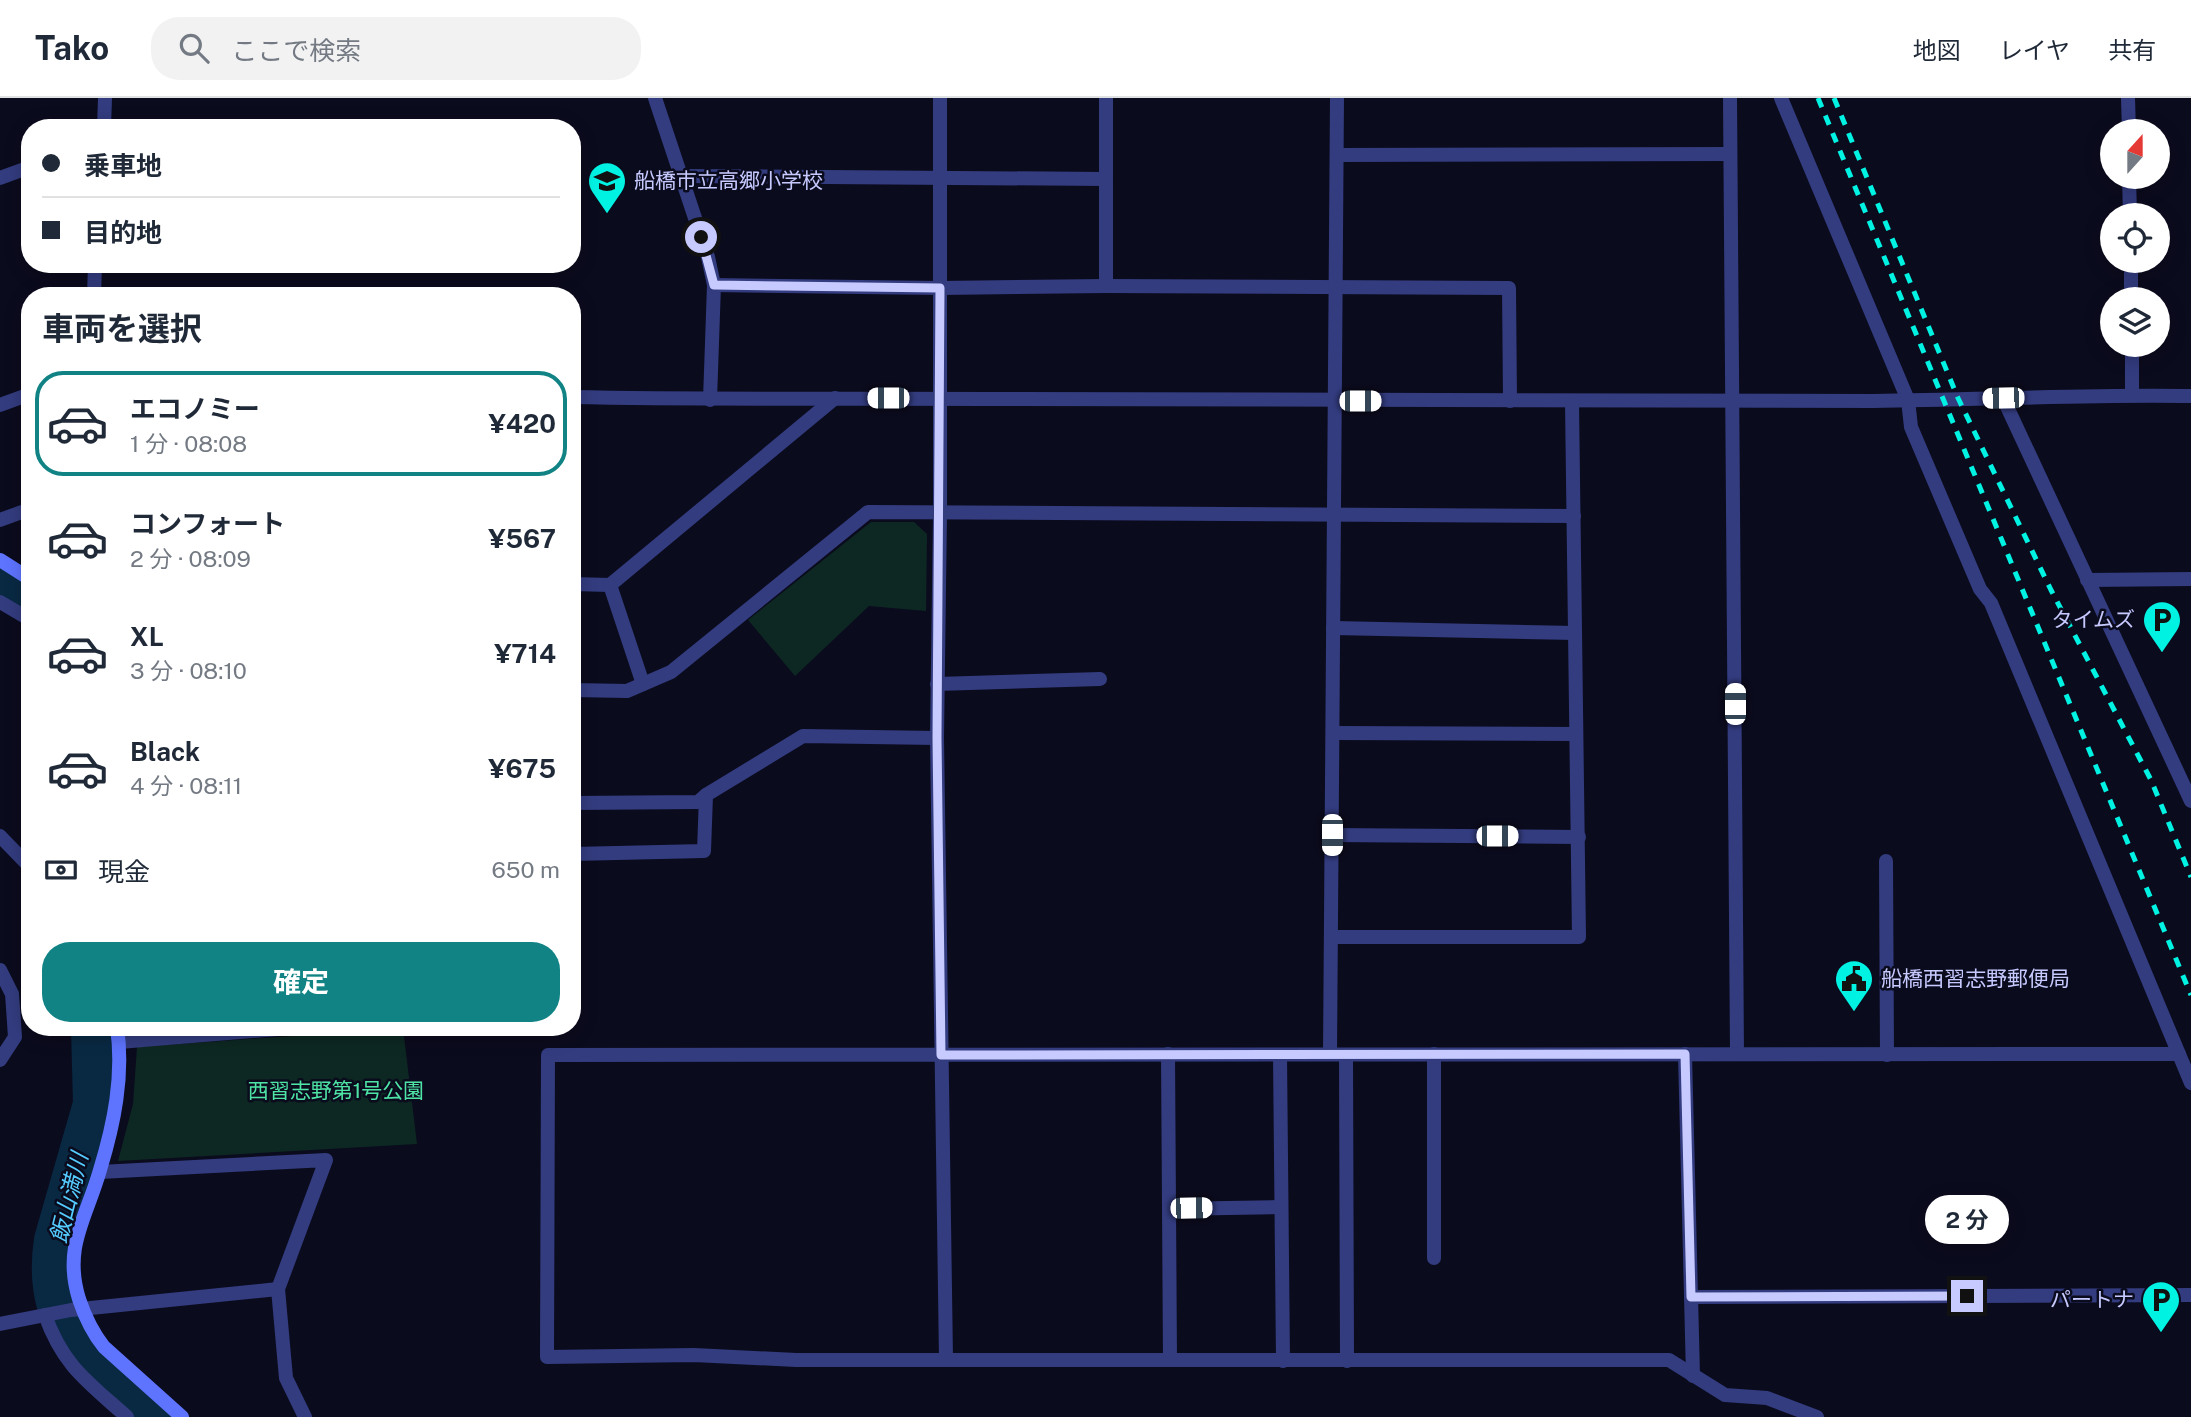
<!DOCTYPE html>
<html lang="ja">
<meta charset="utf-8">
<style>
body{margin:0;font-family:"Public Sans","Noto Sans JP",sans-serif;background:#f2f2f3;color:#1f2937;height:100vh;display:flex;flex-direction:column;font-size:26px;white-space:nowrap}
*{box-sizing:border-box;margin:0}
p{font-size:23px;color:#747a83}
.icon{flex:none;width:38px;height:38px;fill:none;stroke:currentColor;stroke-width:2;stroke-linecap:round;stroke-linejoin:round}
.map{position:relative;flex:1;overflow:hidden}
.details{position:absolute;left:21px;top:189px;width:560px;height:749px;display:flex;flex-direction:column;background:#fff;border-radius:28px;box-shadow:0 4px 18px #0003}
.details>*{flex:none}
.hud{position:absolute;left:21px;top:21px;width:560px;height:154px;border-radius:28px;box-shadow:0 4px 18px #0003;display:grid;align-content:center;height:154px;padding:0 21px;background:#fff}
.needle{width:46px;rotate:21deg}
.controls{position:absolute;left:2100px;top:21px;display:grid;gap:14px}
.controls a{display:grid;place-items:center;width:70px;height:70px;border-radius:50%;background:#fff;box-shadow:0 4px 18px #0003;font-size:35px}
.end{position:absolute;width:32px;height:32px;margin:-16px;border:9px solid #c7caff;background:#111;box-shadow:0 0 0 4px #111}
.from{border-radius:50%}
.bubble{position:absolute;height:49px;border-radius:24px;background:#fff;box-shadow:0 4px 18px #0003;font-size:23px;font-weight:700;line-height:49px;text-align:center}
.car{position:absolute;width:21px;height:42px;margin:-21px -10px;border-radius:9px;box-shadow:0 0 5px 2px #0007;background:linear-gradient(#fff 24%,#345 0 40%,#fff 0 76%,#345 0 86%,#fff 0)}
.hud b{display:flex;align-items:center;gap:24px;height:66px;font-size:26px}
.hud b+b{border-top:2px solid #e0e1e3}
.hud i{width:18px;height:18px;background:#1f2937}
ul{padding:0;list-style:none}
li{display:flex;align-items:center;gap:21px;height:105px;margin:0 14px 10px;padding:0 7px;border:4px solid transparent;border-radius:28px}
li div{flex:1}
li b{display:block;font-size:26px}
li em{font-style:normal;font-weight:700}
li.active{border-color:#118384}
li>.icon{width:63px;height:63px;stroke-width:1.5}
h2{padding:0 21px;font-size:32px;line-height:84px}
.pay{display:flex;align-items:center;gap:18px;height:77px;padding:0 21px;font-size:26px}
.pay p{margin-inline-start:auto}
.cta{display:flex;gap:14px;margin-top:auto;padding:14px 21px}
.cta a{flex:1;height:80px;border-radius:28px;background:#118384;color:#fff;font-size:28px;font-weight:700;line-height:80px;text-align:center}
header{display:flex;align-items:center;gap:42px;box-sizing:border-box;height:98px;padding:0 35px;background:#fff;border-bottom:2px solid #e0e1e3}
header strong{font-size:33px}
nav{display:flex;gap:38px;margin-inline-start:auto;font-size:24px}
.search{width:490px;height:63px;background:#f2f2f3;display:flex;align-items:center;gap:18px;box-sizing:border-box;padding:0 24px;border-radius:28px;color:#747a83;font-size:26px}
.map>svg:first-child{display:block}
.green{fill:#0d2822}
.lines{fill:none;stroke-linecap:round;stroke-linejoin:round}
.river{stroke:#092943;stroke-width:42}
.street{stroke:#333c7f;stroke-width:14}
.secondary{stroke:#5e74ff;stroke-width:14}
.rail{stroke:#00f2e3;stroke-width:5;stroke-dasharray:10 9;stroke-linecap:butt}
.route{stroke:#c7caff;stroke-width:9}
.labels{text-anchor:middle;stroke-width:5;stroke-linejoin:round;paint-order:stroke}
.poi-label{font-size:21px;fill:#c7caff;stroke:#0b0b1e;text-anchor:start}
.park-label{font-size:21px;fill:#4ee4a6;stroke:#0b0b1e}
.water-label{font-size:23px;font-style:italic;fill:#5cf;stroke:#0b0b1e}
</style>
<header>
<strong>Tako</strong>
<div class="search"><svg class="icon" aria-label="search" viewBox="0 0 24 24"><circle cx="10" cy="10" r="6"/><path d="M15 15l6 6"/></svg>ここで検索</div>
<nav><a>地図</a><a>レイヤ</a><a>共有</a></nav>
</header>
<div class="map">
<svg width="2191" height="1319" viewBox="0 0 2191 1319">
<rect width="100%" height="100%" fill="#0b0b1e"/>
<!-- green -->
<g class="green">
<path d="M 871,424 L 914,424 L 927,436 L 926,513 L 869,508 L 795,578 L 748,522 Z"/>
<path d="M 403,930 L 417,1046 L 118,1063 L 133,1006 L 137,949 Z"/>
</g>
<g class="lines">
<!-- river -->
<g class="river">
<path d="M 0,482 L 30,498"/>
<path d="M 92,929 L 94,1006 L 55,1142 C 41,1231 92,1266 151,1319"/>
</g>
<!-- street -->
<g class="street">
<path d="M 655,0 L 708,159 L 714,187 L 710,302"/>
<path d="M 940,0 L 940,415 L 937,640 L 946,1261"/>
<path d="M 1106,0 L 1106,188"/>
<path d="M 1730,0 L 1737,956"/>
<path d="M 1781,0 L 1908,302 L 1911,329 L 1980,491 L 1991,505 L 2191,985"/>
<path d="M 2128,0 L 2129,33"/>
<path d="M 104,30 L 105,0"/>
<path d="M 1337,57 L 1729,56"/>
<path d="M 680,78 L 1106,81"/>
<path d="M 2129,79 L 2130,117"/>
<path d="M 0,80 L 30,69"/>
<path d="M 2131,163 L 2131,201"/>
<path d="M 714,187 L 940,190 L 1106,188 L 1509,190 L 1510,303"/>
<path d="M 94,198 L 95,166"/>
<path d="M 2132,247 L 2132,297"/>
<path d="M 572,299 C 719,302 865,300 1012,301 C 1299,302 1586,305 1874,303 C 1980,302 2085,296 2191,298"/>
<path d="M 2003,300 L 2191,703"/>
<path d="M 0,307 L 30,296"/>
<path d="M 0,422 L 30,411"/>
<path d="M 2087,482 L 2191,481"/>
<path d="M 572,486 L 610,487 L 835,300"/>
<path d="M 610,487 L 643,586"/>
<path d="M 0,504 L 29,521 L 30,527"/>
<path d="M 1333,530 L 1575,535"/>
<path d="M 937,586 L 1100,581"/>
<path d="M 572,592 L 627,593 L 671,574 L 868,414 L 1574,418"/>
<path d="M 1333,635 L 1576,636"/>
<path d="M 572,705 L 698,704 L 706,697 L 803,638 L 937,640"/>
<path d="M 1332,737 L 1579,739"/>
<path d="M 0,738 L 30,769"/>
<path d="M 572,756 L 704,753 L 706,697"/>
<path d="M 1886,763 L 1887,957"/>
<path d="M 1331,839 L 1579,839 L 1572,304"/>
<path d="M 0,872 L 12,896 L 15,939 L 0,962"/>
<path d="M 119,944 L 302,929"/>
<path d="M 1168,956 L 1170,1262"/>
<path d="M 1330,956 L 1337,0"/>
<path d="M 1434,956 L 1434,1160"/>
<path d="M 1685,956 L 1693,1278"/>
<path d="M 1280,957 L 1283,1263"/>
<path d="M 1346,957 L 1347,1263"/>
<path d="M 100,1074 L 326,1062 L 278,1191 L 286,1280 L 305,1319"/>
<path d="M 1169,1111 L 1281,1109"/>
<path d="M 1691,1199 L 2191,1197"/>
<path d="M 45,1217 C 63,1268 88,1284 127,1319"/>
<path d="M 0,1226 L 71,1212 L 278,1191"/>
<path d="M 1817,1319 L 1767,1300 L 1725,1297 L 1669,1262 L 796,1262 L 694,1257 L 547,1259 L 548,957 L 2179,956"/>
</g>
<!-- secondary -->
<g class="secondary">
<path d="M 0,462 L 30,481"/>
<path d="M 117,929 C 124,978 114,1026 100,1072 C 86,1121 63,1149 79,1201 C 85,1219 92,1234 104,1249 L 182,1319"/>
</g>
<!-- rail -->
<g class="rail">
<path d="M 1818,0 L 2191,897"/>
<path d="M 1834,0 L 1958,300 L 2051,492 L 2151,682 L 2191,779"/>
</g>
</g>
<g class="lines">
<!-- route -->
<path class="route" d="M 701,139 L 714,187 L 940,190 L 937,640 L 941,957 L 1685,956 L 1691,1199 L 1967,1198"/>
</g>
<!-- icons -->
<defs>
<symbol id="school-pin" viewBox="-11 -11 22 30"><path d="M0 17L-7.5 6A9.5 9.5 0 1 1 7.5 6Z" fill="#00f2e3" stroke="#0b0b1e"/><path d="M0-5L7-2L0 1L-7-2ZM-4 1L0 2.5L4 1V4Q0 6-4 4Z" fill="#111"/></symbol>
<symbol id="parking-pin" viewBox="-11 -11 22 30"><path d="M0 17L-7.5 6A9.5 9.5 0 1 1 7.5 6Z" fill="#00f2e3" stroke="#0b0b1e"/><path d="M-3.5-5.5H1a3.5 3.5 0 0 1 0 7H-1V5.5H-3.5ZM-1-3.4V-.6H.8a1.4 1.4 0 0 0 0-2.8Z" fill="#111"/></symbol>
<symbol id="civic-pin" viewBox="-11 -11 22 30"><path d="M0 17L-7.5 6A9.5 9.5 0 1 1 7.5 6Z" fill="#00f2e3" stroke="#0b0b1e"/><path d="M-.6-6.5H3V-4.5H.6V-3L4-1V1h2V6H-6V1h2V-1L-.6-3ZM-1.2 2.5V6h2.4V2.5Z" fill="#111"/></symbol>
</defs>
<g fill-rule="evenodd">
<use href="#school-pin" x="585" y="61" width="44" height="60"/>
<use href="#parking-pin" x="2140" y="500" width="44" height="60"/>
<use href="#civic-pin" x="1832" y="859" width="44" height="60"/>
<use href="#parking-pin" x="2139" y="1180" width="44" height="60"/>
</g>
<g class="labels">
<!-- poi labels -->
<g class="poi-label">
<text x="634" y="90">船橋市立高郷小学校</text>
<text x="2135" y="529" text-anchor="end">タイムズ</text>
<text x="1881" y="888">船橋西習志野郵便局</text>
<text x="2134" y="1209" text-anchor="end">パートナ</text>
</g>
<!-- park labels -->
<g class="park-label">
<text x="336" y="1000">西習志野第1号公園</text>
</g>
<!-- water labels -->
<g class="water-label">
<text transform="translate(69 1100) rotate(-76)" y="8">飯山満川</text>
</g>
</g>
</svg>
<div class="controls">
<a><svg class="needle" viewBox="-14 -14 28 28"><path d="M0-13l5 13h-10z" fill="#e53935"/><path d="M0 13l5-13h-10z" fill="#747a83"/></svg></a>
<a><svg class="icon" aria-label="locate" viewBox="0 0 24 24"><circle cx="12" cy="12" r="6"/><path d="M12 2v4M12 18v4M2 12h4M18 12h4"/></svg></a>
<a><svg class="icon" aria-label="layers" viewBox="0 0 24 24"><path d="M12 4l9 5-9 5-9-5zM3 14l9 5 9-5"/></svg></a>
</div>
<i class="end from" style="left:701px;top:139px"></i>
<i class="end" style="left:1967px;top:1198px"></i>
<div class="bubble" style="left:1925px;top:1097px;width:84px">2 分</div>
<i class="car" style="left:888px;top:300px;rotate:270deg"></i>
<i class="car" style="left:2003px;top:300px;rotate:269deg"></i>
<i class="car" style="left:1360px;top:303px;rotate:90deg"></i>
<i class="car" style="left:1735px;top:606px;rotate:0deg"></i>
<i class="car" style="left:1332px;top:737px;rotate:180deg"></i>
<i class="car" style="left:1497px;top:738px;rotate:90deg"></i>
<i class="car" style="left:1191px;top:1110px;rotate:89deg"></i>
<div class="hud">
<b><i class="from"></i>乗車地</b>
<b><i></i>目的地</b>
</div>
<section class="details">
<h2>車両を選択</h2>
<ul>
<li class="active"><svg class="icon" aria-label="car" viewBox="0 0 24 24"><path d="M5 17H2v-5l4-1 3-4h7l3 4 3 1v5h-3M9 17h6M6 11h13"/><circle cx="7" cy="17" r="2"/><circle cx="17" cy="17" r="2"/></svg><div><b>エコノミー</b><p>1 分 · 08:08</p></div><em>¥420</em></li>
<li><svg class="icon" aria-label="car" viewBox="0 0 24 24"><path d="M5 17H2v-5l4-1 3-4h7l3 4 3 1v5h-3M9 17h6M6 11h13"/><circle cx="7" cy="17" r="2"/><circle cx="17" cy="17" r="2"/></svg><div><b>コンフォート</b><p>2 分 · 08:09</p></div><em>¥567</em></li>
<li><svg class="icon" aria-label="car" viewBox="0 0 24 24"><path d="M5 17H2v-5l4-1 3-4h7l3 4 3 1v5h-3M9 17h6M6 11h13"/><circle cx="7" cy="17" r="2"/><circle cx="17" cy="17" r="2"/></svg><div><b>XL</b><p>3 分 · 08:10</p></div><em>¥714</em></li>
<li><svg class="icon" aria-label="car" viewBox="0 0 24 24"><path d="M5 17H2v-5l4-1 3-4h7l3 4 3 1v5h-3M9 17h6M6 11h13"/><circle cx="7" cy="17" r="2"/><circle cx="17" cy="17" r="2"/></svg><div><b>Black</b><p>4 分 · 08:11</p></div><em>¥675</em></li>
</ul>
<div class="pay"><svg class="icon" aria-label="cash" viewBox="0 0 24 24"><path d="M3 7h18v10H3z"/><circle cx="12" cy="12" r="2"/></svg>現金<p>650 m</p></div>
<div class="cta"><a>確定</a></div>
</section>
</div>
